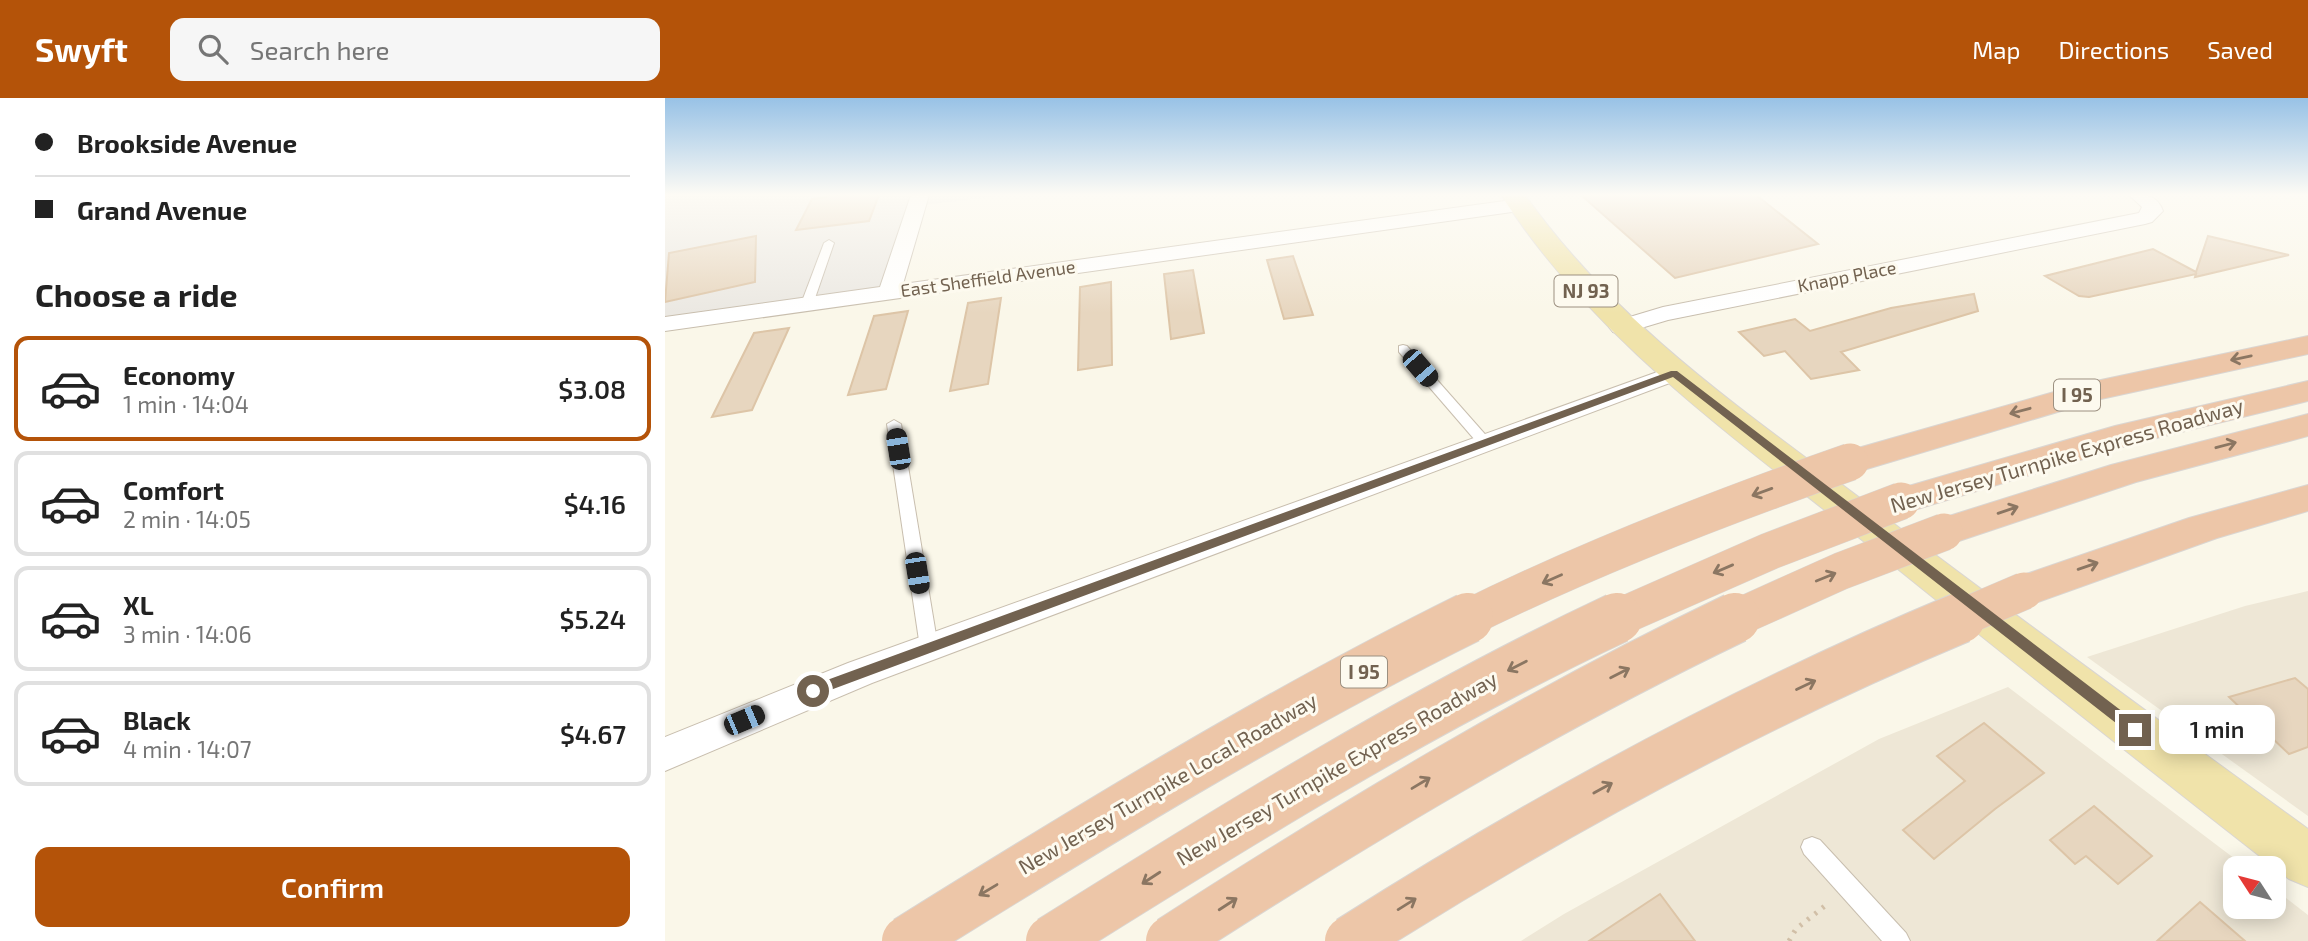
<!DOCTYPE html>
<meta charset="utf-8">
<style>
body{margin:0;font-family:"Exo 2",sans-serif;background:#f6f6f6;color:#222;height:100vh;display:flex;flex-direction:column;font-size:26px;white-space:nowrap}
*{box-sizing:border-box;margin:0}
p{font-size:23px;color:#767676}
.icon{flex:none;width:38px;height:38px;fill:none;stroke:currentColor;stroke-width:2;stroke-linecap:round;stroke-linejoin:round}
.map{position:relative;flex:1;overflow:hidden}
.sheet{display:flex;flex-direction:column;background:#fff;width:665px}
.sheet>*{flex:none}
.guide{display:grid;align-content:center;height:154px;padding:0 35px;background:#fff}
.needle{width:46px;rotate:306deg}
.buttons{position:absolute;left:1558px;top:758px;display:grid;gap:14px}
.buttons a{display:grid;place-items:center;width:63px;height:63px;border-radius:14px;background:#fff;box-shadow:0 4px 18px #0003;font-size:35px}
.end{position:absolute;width:32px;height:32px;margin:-16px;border:9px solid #726250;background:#fff;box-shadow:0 0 0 4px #fff}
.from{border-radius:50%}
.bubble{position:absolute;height:49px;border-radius:14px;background:#fff;box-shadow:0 4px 18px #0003;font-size:23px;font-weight:600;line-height:49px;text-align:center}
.car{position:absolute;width:21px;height:42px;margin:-21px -10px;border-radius:9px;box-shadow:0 0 5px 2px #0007;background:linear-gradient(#222 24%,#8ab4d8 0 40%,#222 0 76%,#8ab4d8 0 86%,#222 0)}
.guide b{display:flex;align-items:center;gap:24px;height:66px;font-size:26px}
.guide b+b{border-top:2px solid #e0e0e0}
.guide i{width:18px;height:18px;background:#222}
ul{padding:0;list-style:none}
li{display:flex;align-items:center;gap:21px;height:105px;margin:0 14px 10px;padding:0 21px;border:4px solid #e0e0e0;border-radius:14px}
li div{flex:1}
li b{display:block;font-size:26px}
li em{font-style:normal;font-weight:600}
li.on{border-color:#b45309}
li>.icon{width:63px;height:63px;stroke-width:1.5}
h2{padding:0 35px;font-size:32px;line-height:84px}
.action{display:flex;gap:14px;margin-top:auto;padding:14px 35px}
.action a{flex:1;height:80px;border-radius:14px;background:#b45309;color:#fff;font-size:28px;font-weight:600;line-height:80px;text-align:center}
header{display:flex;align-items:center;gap:42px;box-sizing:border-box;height:98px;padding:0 35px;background:#b45309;color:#fff}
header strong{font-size:33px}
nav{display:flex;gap:38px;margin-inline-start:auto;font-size:24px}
.search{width:490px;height:63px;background:#f6f6f6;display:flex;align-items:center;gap:18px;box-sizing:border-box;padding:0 24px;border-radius:14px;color:#767676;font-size:26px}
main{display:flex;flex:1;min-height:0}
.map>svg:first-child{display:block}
.residential{fill:#eee7d6}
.industrial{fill:#ebe8e2}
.building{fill:#e7d6bf;stroke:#ddc5a7;stroke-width:2}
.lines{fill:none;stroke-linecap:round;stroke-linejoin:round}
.lane-casing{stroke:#c8beae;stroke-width:2}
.street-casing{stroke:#c8beae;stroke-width:2}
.primary-casing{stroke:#dad6d2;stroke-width:2}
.highway-casing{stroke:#dad6d2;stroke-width:2}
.path{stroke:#d1bfa7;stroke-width:5;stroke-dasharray:2.5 7;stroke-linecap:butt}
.lane{fill:#fff;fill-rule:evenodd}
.street{fill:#fff;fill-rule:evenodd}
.primary{fill:#f0e3aa;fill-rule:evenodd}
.highway{fill:#edc6a8;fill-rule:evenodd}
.highway-bridge-far1-casing{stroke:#dad6d2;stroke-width:38;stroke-linecap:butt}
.highway-bridge-casing{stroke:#dad6d2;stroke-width:52;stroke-linecap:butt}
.highway-bridge-far1{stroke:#edc6a8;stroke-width:37}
.highway-bridge{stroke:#edc6a8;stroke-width:50}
.oneway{stroke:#8b7662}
.route{fill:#726250}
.labels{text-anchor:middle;stroke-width:6;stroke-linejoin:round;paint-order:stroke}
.far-street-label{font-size:18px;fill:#726250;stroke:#fdfaef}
.shield{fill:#fdfaef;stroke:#9c9080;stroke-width:2}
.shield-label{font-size:19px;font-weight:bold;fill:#726250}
.street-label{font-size:21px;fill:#726250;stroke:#fdfaef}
</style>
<header>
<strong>Swyft</strong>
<div class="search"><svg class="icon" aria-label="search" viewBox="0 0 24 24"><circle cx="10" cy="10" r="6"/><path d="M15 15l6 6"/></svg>Search here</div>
<nav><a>Map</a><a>Directions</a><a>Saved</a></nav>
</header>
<main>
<section class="sheet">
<div class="guide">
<b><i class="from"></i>Brookside Avenue</b>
<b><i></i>Grand Avenue</b>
</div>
<h2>Choose a ride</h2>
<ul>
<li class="on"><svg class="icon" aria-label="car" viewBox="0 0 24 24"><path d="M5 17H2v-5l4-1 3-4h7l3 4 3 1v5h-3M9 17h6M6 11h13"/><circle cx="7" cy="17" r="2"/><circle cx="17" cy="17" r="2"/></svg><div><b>Economy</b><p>1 min · 14:04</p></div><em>$3.08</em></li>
<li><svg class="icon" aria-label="car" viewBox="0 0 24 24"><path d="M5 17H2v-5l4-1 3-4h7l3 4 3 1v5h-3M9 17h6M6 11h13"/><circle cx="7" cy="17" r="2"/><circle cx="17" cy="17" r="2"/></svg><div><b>Comfort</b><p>2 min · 14:05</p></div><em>$4.16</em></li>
<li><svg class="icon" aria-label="car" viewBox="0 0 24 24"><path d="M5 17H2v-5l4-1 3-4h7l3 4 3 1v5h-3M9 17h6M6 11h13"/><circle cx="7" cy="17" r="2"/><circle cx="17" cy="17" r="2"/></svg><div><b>XL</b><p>3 min · 14:06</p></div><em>$5.24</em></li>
<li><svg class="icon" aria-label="car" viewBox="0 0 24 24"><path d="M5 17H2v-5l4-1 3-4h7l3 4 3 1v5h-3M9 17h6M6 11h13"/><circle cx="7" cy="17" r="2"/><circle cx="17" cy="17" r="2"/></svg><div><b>Black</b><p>4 min · 14:07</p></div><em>$4.67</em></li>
</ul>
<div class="action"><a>Confirm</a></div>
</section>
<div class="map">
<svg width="1643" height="843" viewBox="0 0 1643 843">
<rect width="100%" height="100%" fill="#faf7e9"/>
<!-- residential -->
<g class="residential">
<path d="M 1643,493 L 1643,718 L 1422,559 L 1580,508 Z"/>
<path d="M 1343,589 L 1582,770 L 1570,770 L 1570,808 L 1608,808 L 1608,790 L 1643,817 L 1643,843 L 856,843 L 899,816 L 1214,641 Z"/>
</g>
<!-- industrial -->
<path class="industrial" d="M 0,97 L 342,97 L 259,107 L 230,190 L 0,226 Z"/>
<!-- building -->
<g class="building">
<path d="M 162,97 L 214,97 L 204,123 L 131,132 L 147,101 L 161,99 Z"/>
<path d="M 916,97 L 1091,97 L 1153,146 L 1010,180 Z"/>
<path d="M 91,138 L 90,184 L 0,204 L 4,155 Z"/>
<path d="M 1543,138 L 1624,157 L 1530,179 L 1531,176 L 1424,199 L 1414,198 L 1380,178 L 1488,151 L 1531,174 Z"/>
<path d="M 628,158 L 648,217 L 619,221 L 602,162 Z"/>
<path d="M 528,172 L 539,235 L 506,241 L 499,176 Z"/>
<path d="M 446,184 L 447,267 L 413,272 L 415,189 Z"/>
<path d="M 1309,196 L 1313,213 L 1176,254 L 1194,272 L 1146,281 L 1120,253 L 1099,258 L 1074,234 L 1130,221 L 1145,233 L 1226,210 Z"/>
<path d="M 336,200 L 323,286 L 285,293 L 303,205 Z"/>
<path d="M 243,213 L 221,291 L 183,297 L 209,218 Z"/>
<path d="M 124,230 L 87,312 L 47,319 L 89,235 Z"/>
<path d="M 1630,580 L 1643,591 L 1643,649 L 1624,656 L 1564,599 Z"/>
<path d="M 1319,625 L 1379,675 L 1330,711 L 1269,761 L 1238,732 L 1300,683 L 1272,658 Z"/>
<path d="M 1429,708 L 1487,758 L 1453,786 L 1421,758 L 1410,766 L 1385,742 Z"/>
<path d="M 995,796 L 1030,843 L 924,843 Z"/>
<path d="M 1535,804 L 1580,843 L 1492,843 Z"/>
</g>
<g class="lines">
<defs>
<g id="lane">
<path d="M 164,142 L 169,145 L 148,206 L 146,209 L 138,209 L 136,206 L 159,145 Z"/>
<path d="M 738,247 L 742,248 L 826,343 L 828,346 L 826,349 L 816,349 L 734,254 L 734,248 Z"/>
<path d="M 229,322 L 236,326 L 273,549 L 270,554 L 264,556 L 258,554 L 255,549 L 222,326 Z"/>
<path d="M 1147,739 L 1155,742 L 1241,835 L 1245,843 L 1217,843 L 1139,756 L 1136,749 L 1139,742 Z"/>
</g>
<g id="street">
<path d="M 246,97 L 264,97 L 238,186 L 854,101 L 864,107 L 854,113 L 0,233 L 0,219 L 215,189 Z"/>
<path d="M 1464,97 C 1480,97 1492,96 1498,113 L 1487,124 L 1480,126 L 1003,222 L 956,236 L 948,234 L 944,229 L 948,224 L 998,209 L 1474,115 L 1477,109 Z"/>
<path d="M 1009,268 L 1018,270 L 1021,275 L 1018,280 L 207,585 L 0,673 L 0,639 L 183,565 Z"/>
</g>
<path id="primary" d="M 836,97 L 860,97 C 953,228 1074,309 1200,404 C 1347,515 1494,623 1643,731 L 1643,789 L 1624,781 C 1476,665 1327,548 1181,429 C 1051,325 928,238 836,97 Z"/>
<g id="highway">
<path d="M 1643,238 L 1643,256 L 1436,301 L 1185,376 L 1172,372 L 1167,364 L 1172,356 L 1417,286 Z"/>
<path d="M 1643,283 L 1643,303 L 1471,345 L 1236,416 L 1223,412 L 1217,403 L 1223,394 L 1450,328 Z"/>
<path d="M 1643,316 L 1643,338 L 1471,384 L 1279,448 L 1265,444 L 1259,434 L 1265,424 L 1446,367 Z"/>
<path d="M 1643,387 L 1643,413 L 1552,440 L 1359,509 L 1344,504 L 1338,493 L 1344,482 L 1524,420 Z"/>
</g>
</defs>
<!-- lane casing -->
<use href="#lane" class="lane-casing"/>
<!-- street casing -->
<use href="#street" class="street-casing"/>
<!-- primary casing -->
<use href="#primary" class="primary-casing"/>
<!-- highway casing -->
<use href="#highway" class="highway-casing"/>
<!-- path -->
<path class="path" d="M 1124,843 L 1131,831 L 1161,807"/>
<!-- lane -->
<use href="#lane" class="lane"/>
<!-- street -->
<use href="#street" class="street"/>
<!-- primary -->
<use href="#primary" class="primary"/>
<!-- highway -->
<use href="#highway" class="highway"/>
<defs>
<g id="highway-bridge-far1">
<path d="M 799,522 C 924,460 1053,410 1185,364"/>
<path d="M 948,522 L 1105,453 L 1236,403"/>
<path d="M 1067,522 L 1176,473 L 1279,434"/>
<path d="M 1291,522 L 1359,493"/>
</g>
<g id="highway-bridge">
<path d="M 242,843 C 425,729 609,616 803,520"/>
<path d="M 386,843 C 571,727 754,613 952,520"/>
<path d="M 506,843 C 689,725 874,614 1070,520"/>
<path d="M 685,843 C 880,719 1082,609 1295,520"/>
</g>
</defs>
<!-- highway-bridge-far1 casing -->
<use href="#highway-bridge-far1" class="highway-bridge-far1-casing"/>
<!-- highway-bridge casing -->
<use href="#highway-bridge" class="highway-bridge-casing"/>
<!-- highway-bridge-far1 -->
<use href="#highway-bridge-far1" class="highway-bridge-far1"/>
<!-- highway-bridge -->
<use href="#highway-bridge" class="highway-bridge"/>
</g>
<!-- one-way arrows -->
<defs><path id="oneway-shaft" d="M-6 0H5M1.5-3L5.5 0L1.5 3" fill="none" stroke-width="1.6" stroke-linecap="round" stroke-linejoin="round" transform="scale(1.75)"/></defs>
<g class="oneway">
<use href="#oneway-shaft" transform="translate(1576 260) rotate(168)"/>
<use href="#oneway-shaft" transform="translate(1355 313) rotate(165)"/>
<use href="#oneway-shaft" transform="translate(1561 347) rotate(-15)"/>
<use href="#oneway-shaft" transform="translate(1097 394) rotate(160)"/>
<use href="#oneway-shaft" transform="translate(1343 412) rotate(-19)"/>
<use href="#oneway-shaft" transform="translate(1423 468) rotate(-19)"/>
<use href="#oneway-shaft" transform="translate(1058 471) rotate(157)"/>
<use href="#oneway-shaft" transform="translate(1161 479) rotate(-22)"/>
<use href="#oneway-shaft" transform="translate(887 481) rotate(156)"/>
<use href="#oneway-shaft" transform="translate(852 568) rotate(153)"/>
<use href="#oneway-shaft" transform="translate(955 575) rotate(-27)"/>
<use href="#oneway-shaft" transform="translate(1141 587) rotate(-25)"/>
<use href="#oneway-shaft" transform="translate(756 685) rotate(-31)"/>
<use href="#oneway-shaft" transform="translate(938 690) rotate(-29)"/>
<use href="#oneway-shaft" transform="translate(486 780) rotate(147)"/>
<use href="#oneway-shaft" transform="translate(323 792) rotate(149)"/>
<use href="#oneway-shaft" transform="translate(563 806) rotate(-33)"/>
<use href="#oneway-shaft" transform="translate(742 806) rotate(-32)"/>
</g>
<!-- sky -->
<linearGradient id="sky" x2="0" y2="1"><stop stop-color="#98c2e6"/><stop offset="0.45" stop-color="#fdfbf5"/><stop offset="1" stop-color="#fdfbf5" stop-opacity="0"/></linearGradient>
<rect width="1643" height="215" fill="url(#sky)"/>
<!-- route -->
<path class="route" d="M 1006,273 L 1012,273 L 1475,627 L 1475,636 L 1465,636 L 1008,279 L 152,597 L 143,597 L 141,593 L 143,589 Z"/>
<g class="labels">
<!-- far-street labels -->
<g class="far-street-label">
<text transform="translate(1182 179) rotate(-11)" y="6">Knapp Place</text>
<text transform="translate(323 181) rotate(-8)" y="6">East Sheffield Avenue</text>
</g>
<!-- shield labels -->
<g class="shield">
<rect x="889.5" y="177.5" width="63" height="31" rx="5"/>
<rect x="1389" y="281.5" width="46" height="31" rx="5"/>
<rect x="676" y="558.5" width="46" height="31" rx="5"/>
</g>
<g class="shield-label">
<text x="921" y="200">NJ 93</text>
<text x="1412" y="304">I 95</text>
<text x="699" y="581">I 95</text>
</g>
<!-- street labels -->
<g class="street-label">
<text transform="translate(1402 358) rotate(-16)" y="7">New Jersey Turnpike Express Roadway</text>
<text transform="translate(672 671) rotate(-30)" y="7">New Jersey Turnpike Express Roadway</text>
<text transform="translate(503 686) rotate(-30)" y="7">New Jersey Turnpike Local Roadway</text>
</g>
</g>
</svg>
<div class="buttons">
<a><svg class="needle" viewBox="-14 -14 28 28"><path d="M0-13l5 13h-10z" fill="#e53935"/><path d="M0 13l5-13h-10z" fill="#767676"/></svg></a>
</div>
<i class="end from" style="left:148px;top:593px"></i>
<i class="end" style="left:1470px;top:632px"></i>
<div class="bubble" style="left:1494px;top:607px;width:116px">1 min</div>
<i class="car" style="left:755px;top:270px;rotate:139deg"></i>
<i class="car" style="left:233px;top:351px;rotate:351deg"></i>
<i class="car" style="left:252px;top:475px;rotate:171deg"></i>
<i class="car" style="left:79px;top:622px;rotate:67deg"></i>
</div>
</main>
